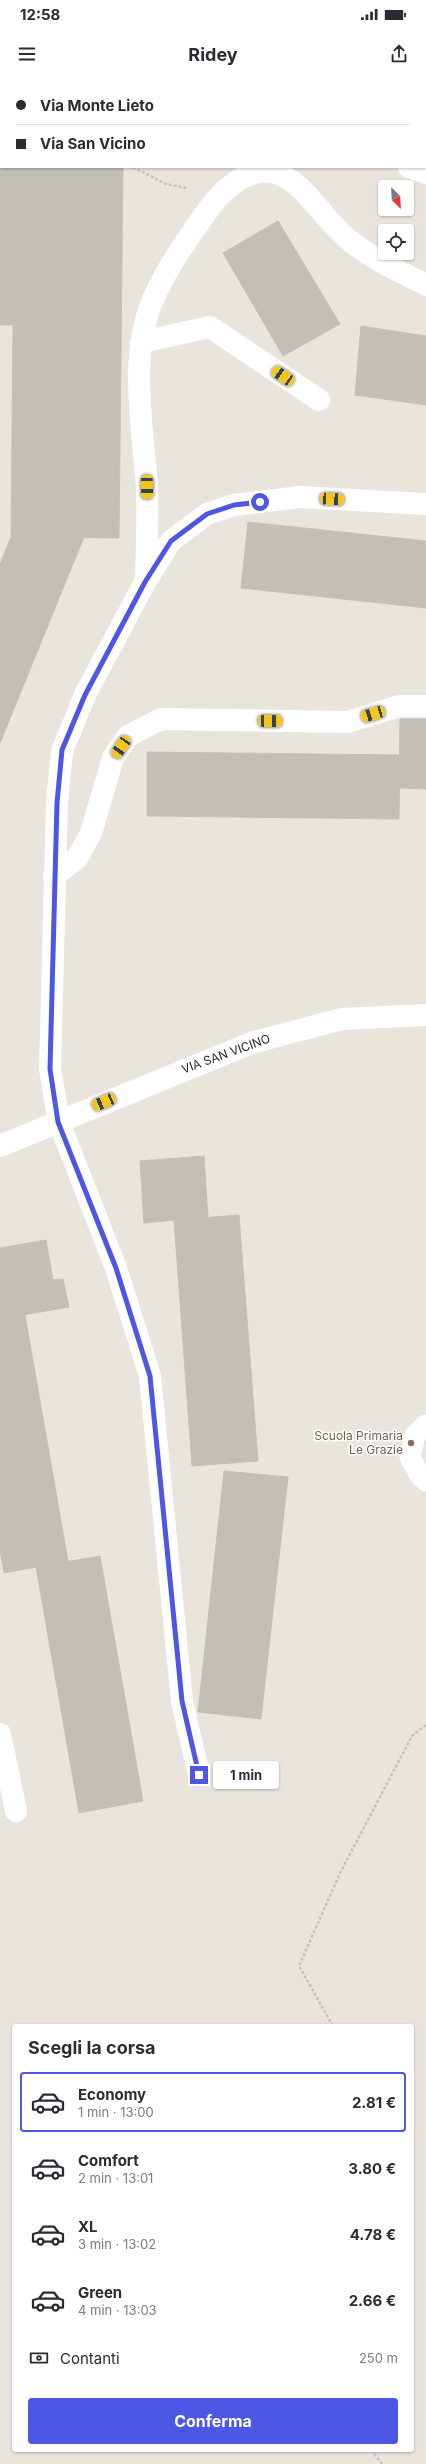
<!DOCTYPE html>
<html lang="it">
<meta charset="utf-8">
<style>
body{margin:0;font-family:Inter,sans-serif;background:#f2f2f3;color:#2b2b33;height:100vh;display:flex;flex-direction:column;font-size:15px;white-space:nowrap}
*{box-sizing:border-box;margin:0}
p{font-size:13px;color:#7c7c81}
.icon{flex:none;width:22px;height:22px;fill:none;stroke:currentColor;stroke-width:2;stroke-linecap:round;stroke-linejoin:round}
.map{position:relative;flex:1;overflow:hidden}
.details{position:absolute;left:12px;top:1944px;width:402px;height:428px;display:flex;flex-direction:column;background:#fff;border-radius:4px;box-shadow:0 1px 3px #0004}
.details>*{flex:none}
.top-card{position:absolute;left:0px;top:0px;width:426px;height:88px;box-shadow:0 1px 3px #0004;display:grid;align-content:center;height:88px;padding:0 16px;background:#fff}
.needle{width:26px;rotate:156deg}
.controls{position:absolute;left:378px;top:100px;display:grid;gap:8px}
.controls a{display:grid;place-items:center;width:36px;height:36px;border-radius:4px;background:#fff;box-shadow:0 1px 3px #0004;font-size:20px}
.end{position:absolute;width:18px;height:18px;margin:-9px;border:5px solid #4c57e6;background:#fff;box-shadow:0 0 0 2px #fff}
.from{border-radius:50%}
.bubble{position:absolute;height:28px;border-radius:4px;background:#fff;box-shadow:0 1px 3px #0004;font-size:13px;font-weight:700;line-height:28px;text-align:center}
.car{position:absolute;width:12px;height:24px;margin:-12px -6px;border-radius:5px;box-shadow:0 0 3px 1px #0007;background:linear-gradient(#f5c518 24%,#345 0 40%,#f5c518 0 76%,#345 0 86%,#f5c518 0)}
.top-card b{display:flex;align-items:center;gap:14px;height:38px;font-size:15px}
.top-card b+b{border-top:1px solid #e1e1e2}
.top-card i{width:10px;height:10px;background:#2b2b33}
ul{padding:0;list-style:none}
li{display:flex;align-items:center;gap:12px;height:60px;margin:0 8px 6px;padding:0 8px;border:2px solid transparent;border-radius:4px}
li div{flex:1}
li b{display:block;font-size:15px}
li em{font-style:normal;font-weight:700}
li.selected{border-color:#4c57e6}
li>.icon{width:36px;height:36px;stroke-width:1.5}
h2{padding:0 16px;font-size:18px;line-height:48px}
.pay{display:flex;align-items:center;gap:10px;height:44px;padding:0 16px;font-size:15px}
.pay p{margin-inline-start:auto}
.cta{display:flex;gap:8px;margin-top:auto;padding:8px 16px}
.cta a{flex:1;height:46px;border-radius:4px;background:#4c57e6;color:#fff;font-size:16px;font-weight:700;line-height:46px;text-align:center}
.status{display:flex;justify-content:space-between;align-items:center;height:28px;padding:0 20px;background:#fff;direction:ltr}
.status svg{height:11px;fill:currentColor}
header{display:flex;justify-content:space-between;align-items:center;height:52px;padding:0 16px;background:#fff;font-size:18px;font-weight:700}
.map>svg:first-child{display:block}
.building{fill:#c2bfb7;stroke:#c4c1b6}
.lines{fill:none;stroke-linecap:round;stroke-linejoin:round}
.path{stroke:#c3c3c3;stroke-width:2.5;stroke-dasharray:3 2;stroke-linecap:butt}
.service{stroke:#fff;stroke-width:21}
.minor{stroke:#fff;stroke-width:22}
.route{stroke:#4c57e6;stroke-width:5}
.education-dot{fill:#8d6e63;stroke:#fff;stroke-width:1.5}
.labels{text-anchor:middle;stroke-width:3;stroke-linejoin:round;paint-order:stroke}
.street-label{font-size:12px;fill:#292929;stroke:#fff}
.education-label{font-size:12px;fill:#785e54;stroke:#fff;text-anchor:end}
</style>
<div class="status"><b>12:58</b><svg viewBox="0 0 49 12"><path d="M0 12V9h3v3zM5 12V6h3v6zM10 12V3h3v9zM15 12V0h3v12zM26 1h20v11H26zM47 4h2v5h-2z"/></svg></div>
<header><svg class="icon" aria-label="menu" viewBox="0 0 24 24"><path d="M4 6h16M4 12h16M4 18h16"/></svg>Ridey<svg class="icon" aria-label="share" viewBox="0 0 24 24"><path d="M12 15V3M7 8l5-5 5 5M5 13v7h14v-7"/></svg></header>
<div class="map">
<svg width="426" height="2384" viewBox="0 0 426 2384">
<rect width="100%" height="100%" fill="#e9e5dc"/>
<!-- building -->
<g class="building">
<rect x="123" y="0" width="76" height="1"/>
<path d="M 390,0 L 426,0 L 426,47 L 425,1 Z"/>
<path d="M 0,86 L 42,87 L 41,206 L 0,205 Z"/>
<path d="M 42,87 L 123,87 L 119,458 L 39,457 Z"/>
<path d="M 278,141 L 340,244 L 283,276 L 223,173 Z"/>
<path d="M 0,205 L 41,206 L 39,457 L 11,457 L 13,245 L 0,245 Z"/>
<path d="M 361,246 L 426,256 L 426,325 L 355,315 Z"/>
<path d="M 248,442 L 426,461 L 426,528 L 241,508 Z"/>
<path d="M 11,457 L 84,457 L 0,663 L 0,484 Z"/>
<path d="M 400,639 L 426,639 L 426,709 L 399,708 Z"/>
<path d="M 147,672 L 400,675 L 399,739 L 147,736 Z"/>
<path d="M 204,1076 L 208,1137 L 144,1143 L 140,1081 Z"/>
<path d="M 239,1135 L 258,1381 L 192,1386 L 174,1140 Z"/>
<path d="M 46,1160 L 53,1200 L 63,1199 L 69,1227 L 0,1239 L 0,1168 Z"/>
<path d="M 25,1235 L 68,1481 L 4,1493 L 0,1470 L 0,1239 Z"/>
<path d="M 224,1391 L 288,1397 L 261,1639 L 198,1632 Z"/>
<path d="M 100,1476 L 143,1721 L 79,1733 L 36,1487 Z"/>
</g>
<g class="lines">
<!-- path -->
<g class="path">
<path d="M 133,87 L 166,104 L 186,108"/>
<path d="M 333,1946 L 299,1886 L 340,1793 L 412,1656 L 426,1645"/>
<path d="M 371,2370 L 382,2384"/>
</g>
<!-- service -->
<path class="service" d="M 426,1345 L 415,1355 L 410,1377 L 419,1394 L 426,1401"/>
<!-- minor -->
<g class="minor">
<path d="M 74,0 L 74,1"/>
<path d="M 316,0 L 316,1"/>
<path d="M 409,87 L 426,93"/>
<path d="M 141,262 L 210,247 L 319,320"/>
<path d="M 146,500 C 147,469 148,438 147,407 C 143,347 128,275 154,217 C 168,186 188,158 208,130 C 222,110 249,85 276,93 C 304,101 326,143 349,160 C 372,179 399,191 426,205"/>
<path d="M 54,796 L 77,778 L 91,753 L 113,678 L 128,656 L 161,639 L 348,642 L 399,626 L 426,626"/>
<path d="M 0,1066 L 254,962 L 342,939 L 426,935"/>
<path d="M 0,1654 L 16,1731"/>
<path d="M 199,1695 L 182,1621 L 150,1296 L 116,1188 L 59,1042 L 50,989 L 57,723 L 62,671 L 85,615 L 145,502 L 171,461 L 207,434 L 234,425 L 300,417 L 426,424"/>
</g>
</g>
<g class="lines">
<!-- route -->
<path class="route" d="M 199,1695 L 182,1621 L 150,1296 L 116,1188 L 58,1042 L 50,989 L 57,723 L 62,670 L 85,615 L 145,502 L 171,461 L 207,434 L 234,425 L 260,422"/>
</g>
<!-- markers -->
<circle class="education-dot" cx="411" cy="1363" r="4"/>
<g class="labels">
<!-- street labels -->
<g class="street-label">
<text transform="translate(226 974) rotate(-20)" y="4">VIA SAN VICINO</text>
</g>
<!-- education labels -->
<g class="education-label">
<text x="403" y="1360">Scuola Primaria<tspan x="403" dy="14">Le Grazie</tspan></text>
</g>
</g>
</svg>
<div class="controls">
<a><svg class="needle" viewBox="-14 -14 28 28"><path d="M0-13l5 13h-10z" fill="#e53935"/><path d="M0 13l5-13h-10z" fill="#7c7c81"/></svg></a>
<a><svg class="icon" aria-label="locate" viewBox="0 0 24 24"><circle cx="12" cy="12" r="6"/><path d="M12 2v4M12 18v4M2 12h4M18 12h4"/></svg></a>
</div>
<i class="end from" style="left:260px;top:422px"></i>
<i class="end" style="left:199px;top:1695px"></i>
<div class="bubble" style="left:213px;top:1681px;width:66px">1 min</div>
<i class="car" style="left:283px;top:296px;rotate:304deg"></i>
<i class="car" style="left:147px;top:407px;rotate:179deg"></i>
<i class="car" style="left:332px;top:419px;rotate:93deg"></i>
<i class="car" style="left:373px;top:634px;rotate:253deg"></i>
<i class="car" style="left:270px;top:641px;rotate:91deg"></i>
<i class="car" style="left:121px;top:667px;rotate:214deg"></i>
<i class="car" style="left:104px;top:1022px;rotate:247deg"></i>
<div class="top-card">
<b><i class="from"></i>Via Monte Lieto</b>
<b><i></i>Via San Vicino</b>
</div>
<section class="details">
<h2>Scegli la corsa</h2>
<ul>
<li class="selected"><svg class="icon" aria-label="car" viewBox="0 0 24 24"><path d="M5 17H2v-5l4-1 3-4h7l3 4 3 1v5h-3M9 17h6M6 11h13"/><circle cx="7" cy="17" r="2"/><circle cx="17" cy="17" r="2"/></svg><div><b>Economy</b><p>1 min · 13:00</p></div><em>2.81 €</em></li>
<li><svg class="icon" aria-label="car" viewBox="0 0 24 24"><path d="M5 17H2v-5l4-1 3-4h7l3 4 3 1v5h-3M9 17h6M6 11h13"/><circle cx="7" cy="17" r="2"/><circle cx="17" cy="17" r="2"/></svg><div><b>Comfort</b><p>2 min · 13:01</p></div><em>3.80 €</em></li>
<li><svg class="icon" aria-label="car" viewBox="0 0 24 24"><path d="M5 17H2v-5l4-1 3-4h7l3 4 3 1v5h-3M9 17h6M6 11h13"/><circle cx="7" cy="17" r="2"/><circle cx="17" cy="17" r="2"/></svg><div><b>XL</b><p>3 min · 13:02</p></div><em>4.78 €</em></li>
<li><svg class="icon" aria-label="car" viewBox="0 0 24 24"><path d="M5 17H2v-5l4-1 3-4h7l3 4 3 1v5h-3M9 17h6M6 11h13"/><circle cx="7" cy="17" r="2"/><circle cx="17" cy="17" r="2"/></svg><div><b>Green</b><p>4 min · 13:03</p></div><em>2.66 €</em></li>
</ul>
<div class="pay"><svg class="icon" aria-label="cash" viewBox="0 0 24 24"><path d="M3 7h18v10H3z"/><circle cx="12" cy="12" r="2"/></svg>Contanti<p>250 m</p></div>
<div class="cta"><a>Conferma</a></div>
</section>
</div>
